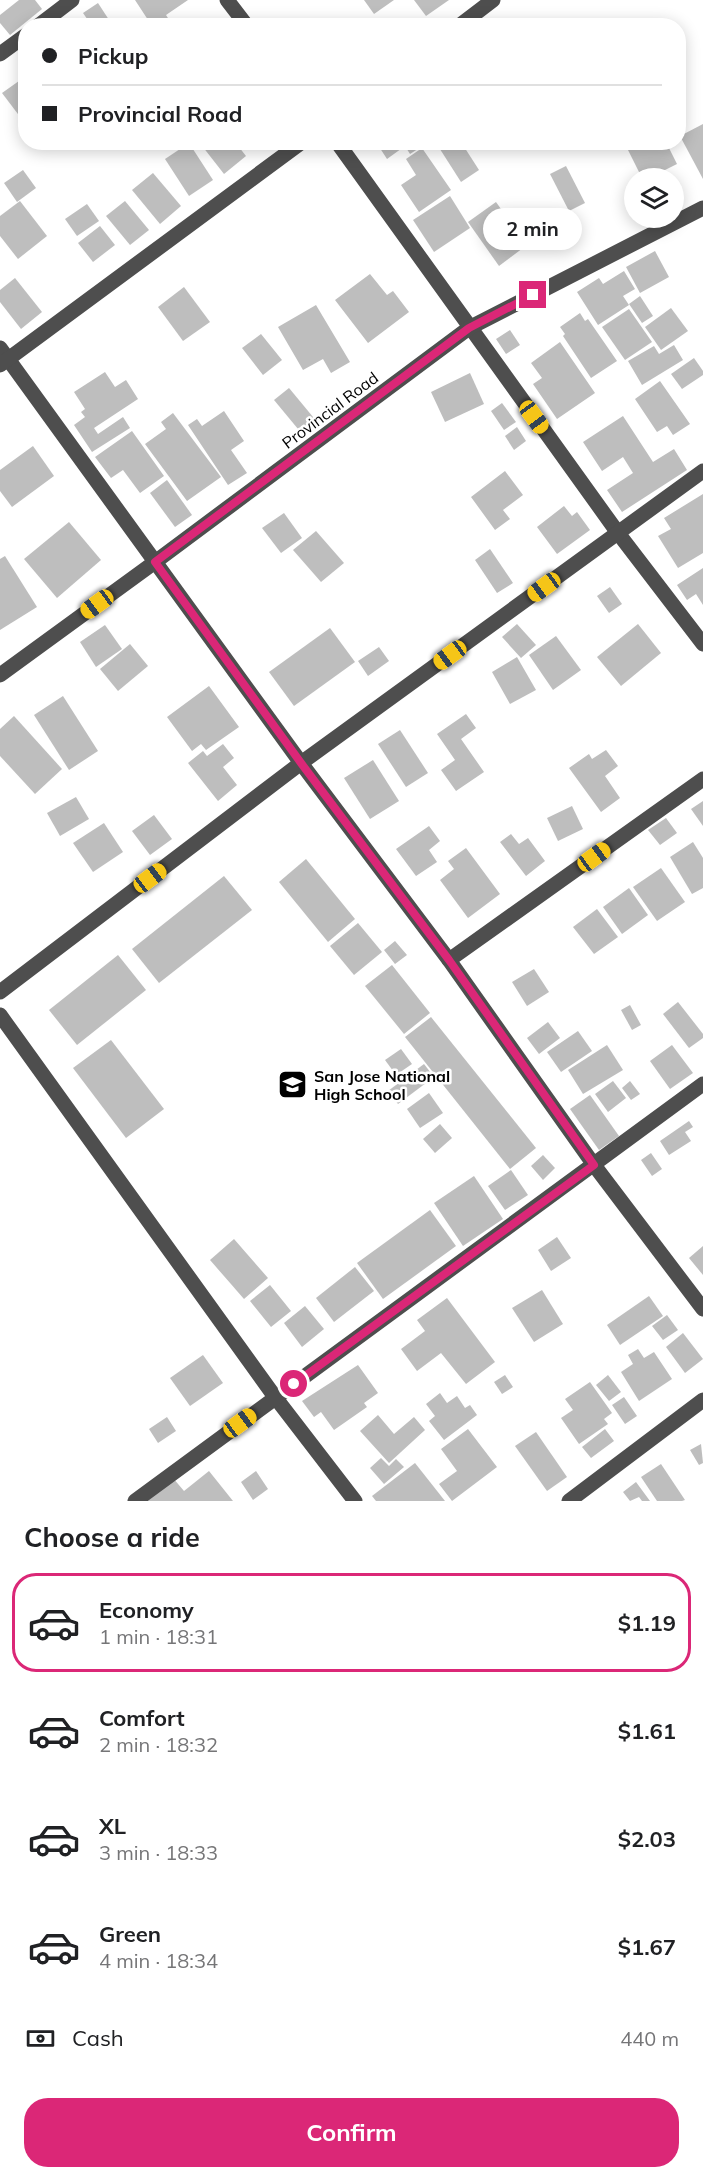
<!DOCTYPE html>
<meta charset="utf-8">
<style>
body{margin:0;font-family:Mulish,sans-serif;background:#f6f6f6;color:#202124;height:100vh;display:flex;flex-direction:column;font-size:22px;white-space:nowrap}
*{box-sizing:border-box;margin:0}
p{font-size:20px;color:#757577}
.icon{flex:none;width:33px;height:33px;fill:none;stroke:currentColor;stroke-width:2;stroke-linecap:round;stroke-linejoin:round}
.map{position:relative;height:1501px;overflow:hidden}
.side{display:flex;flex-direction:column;background:#fff;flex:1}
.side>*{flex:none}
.top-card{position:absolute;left:18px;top:18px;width:668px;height:132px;border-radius:24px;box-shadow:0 3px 15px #0003;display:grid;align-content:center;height:132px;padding:0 24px;background:#fff}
.fabs{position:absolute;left:624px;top:168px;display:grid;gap:12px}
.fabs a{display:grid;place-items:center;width:60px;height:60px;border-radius:50%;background:#fff;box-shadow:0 3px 15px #0003;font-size:30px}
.end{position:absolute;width:27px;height:27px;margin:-14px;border:8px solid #db2777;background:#fff;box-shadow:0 0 0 3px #fff}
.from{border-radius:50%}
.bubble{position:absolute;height:42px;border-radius:21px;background:#fff;box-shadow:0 3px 15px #0003;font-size:20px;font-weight:700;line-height:42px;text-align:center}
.car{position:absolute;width:18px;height:36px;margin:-18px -9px;border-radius:8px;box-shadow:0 0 4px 2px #0007;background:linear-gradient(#f5c518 24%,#345 0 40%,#f5c518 0 76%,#345 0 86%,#f5c518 0)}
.top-card b{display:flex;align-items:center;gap:21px;height:57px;font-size:22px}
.top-card b+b{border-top:2px solid #e0e0e0}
.top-card i{width:15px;height:15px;background:#202124}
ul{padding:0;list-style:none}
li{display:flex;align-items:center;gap:18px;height:99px;margin:0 12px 9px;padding:0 12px;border:3px solid transparent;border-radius:24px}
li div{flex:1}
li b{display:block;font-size:22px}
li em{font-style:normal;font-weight:700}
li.selected{border-color:#db2777}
li>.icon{width:54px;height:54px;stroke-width:1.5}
h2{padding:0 24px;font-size:27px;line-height:72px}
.pay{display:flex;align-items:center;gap:15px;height:66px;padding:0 24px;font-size:22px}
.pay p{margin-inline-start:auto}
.primary-button{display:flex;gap:12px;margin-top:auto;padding:12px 24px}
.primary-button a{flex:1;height:69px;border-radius:24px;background:#db2777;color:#fff;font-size:24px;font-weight:700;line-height:69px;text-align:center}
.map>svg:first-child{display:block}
.building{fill:#bebebe}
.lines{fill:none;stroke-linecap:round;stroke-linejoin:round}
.minor{stroke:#4e4e4e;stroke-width:15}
.route{stroke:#db2777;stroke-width:8}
.labels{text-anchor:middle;stroke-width:5;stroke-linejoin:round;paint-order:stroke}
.street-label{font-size:16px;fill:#000;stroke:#fff}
.poi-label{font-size:16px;font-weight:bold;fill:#000;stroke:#fff;text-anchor:start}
</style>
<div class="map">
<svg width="703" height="1501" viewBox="0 0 703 1501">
<rect width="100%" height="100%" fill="#fff"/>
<!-- building -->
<g class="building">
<path d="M 19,0 L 35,0 L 42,9 L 10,35 L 0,23 L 0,15 Z"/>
<path d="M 135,0 L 188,0 L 166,15 L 173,26 L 152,26 Z"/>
<path d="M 364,0 L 394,0 L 374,14 Z"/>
<path d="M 414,0 L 449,0 L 426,16 Z"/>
<path d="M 98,3 L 113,26 L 92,26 L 83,13 Z"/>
<path d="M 26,76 L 26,121 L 24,122 L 2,93 Z"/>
<path d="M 703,124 L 703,179 L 680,136 Z"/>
<path d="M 199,142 L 235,142 L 246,156 L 224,174 Z"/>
<path d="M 376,142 L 437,142 L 427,150 L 424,145 L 410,154 L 405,146 L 387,159 Z"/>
<path d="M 443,142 L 461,142 L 479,170 L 461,182 L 438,146 Z"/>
<path d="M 624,142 L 666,142 L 677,164 L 649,178 L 642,178 Z"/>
<path d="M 189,143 L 213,180 L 189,196 L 165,159 Z"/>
<path d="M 422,148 L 451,190 L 419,212 L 401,185 L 416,175 L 406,159 Z"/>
<path d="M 566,166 L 585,203 L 569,211 L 550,174 Z"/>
<path d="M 23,170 L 36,188 L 17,202 L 4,183 Z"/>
<path d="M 153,173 L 181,206 L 160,224 L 132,190 Z"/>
<path d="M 450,196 L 470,228 L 434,252 L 413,220 Z"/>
<path d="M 20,201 L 47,236 L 18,259 L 0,236 L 0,216 Z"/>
<path d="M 125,201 L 149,230 L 130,245 L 106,216 Z"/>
<path d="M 496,202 L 527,245 L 499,266 L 468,222 Z"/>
<path d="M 87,204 L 99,221 L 77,236 L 65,219 Z"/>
<path d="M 100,226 L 115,245 L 93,262 L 78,243 Z"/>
<path d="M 655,251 L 669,277 L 640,293 L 626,267 Z"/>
<path d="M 624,271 L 635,289 L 623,296 L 629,305 L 598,325 L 577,292 L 599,278 L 603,284 Z"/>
<path d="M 370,274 L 387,295 L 393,291 L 409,312 L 368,343 L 335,300 Z"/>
<path d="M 15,278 L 42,312 L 21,329 L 0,302 L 0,290 Z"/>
<path d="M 184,287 L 210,322 L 183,341 L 158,307 Z"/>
<path d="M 640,296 L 653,316 L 642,323 L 629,304 Z"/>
<path d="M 316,305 L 350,362 L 331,373 L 323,359 L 303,370 L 278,327 Z"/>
<path d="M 671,308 L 688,331 L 661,350 L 645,327 Z"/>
<path d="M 629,309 L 652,342 L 625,360 L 602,327 Z"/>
<path d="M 580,313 L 585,321 L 588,319 L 617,361 L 591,378 L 563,336 L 565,334 L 560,327 Z"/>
<path d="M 510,330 L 520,345 L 506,354 L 496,339 Z"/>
<path d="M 261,334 L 282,360 L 263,375 L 242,348 Z"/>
<path d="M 560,342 L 595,393 L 557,419 L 533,384 L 542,378 L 531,363 Z"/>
<path d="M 674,345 L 683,360 L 642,385 L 628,361 L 654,346 L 659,354 Z"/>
<path d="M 694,358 L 703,371 L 703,375 L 682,389 L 671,374 Z"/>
<path d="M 105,372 L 115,387 L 126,380 L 138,399 L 94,428 L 98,434 L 123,417 L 130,428 L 92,452 L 74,425 L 85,417 L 81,412 L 85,409 L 74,392 Z"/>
<path d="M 470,373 L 484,404 L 445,422 L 431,392 Z"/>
<path d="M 660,381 L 690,424 L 673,435 L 667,426 L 657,432 L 635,399 Z"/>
<path d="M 289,388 L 318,423 L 303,435 L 274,400 Z"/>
<path d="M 502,403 L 516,422 L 504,430 L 491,411 Z"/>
<path d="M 224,411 L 244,441 L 231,450 L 247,473 L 228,485 L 188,425 L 197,419 L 202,426 Z"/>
<path d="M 173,413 L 221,477 L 187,501 L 145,444 L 166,429 L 161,422 Z"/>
<path d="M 623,416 L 653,462 L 674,449 L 687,470 L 622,512 L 607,490 L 633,473 L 623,457 L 602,471 L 583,442 Z"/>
<path d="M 517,427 L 526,441 L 514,450 L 505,436 Z"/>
<path d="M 132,431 L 164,476 L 140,493 L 123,470 L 111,478 L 95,457 Z"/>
<path d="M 33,446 L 54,476 L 12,507 L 0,491 L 0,470 Z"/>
<path d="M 505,471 L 523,495 L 503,510 L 510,519 L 495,530 L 471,497 Z"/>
<path d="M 167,480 L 192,515 L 175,527 L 150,493 Z"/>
<path d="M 703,494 L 703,553 L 678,568 L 658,536 L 671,529 L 664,518 Z"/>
<path d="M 564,506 L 572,516 L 577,512 L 590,530 L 557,554 L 537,527 Z"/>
<path d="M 284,513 L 302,538 L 281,553 L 262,528 Z"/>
<path d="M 69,522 L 101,560 L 57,598 L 24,559 Z"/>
<path d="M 316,531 L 344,563 L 321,582 L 293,550 Z"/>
<path d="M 490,549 L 513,583 L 497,593 L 475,560 Z"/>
<path d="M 5,556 L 37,607 L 0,630 L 0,559 Z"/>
<path d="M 703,568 L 703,605 L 696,594 L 687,600 L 677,585 Z"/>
<path d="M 610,587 L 622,604 L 609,613 L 597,596 Z"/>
<path d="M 517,624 L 536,645 L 521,658 L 502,637 Z"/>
<path d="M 638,624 L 661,653 L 621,686 L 597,657 Z"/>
<path d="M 105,625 L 122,649 L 96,667 L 80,642 Z"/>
<path d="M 330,628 L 355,662 L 294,706 L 269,672 Z"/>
<path d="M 556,636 L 581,670 L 553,690 L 529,655 Z"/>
<path d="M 130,644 L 148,666 L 118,691 L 100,669 Z"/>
<path d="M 379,647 L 389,661 L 368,676 L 358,661 Z"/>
<path d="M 517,657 L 536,690 L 510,704 L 492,672 Z"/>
<path d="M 209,686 L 239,727 L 206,750 L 201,744 L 192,751 L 167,717 Z"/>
<path d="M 63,696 L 98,751 L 69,770 L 34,715 Z"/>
<path d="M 466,714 L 476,728 L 461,739 L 484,772 L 456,791 L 441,770 L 455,760 L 437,734 Z"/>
<path d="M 14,716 L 62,769 L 35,794 L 0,756 L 0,729 Z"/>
<path d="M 400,730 L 428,773 L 406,787 L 378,744 Z"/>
<path d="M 223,744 L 234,758 L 223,767 L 237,785 L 218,801 L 188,763 L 203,751 L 207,756 Z"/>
<path d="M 606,750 L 618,766 L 605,776 L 620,798 L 601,812 L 569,768 L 589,754 L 592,759 Z"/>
<path d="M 373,760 L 399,801 L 370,819 L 344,778 Z"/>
<path d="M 76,797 L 89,819 L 60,836 L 47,813 Z"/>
<path d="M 703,801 L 703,826 L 691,809 Z"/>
<path d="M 572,806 L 583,829 L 558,841 L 547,818 Z"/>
<path d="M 154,815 L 172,839 L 150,855 L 132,831 Z"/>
<path d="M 666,818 L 677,833 L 660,845 L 648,830 Z"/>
<path d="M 104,823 L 123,852 L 93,872 L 73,843 Z"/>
<path d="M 429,826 L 440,841 L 429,850 L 437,862 L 416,876 L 396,849 Z"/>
<path d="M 511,834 L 519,844 L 528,838 L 545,861 L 526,876 L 500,842 Z"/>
<path d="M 693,842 L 703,858 L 703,888 L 692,894 L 670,857 Z"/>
<path d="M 466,848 L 500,894 L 468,918 L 440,880 L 454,869 L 448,861 Z"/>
<path d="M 306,859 L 355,919 L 328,942 L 279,882 Z"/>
<path d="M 661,868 L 685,902 L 657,921 L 633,887 Z"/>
<path d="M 224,876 L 252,910 L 159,983 L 132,949 Z"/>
<path d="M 629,888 L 648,915 L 622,934 L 603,907 Z"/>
<path d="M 597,909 L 618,937 L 594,954 L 573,927 Z"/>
<path d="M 358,923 L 382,952 L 354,975 L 330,946 Z"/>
<path d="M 395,941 L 407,955 L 395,964 L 384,950 Z"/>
<path d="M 118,955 L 146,990 L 77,1045 L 49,1010 Z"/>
<path d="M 392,965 L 430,1013 L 404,1034 L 365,986 Z"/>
<path d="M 534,969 L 549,992 L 527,1006 L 512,982 Z"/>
<path d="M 678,1002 L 703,1034 L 703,1038 L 689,1048 L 663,1014 Z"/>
<path d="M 630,1005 L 641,1025 L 632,1030 L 621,1010 Z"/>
<path d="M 431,1017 L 536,1148 L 510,1169 L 405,1037 Z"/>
<path d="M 548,1022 L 560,1038 L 539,1054 L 527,1038 Z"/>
<path d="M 578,1031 L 592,1051 L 561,1072 L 547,1052 Z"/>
<path d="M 111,1040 L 164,1109 L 126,1138 L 73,1068 Z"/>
<path d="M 607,1045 L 623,1070 L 583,1094 L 568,1070 Z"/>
<path d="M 672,1045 L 693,1073 L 670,1089 L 650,1061 Z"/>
<path d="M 401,1049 L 412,1064 L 396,1075 L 385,1060 Z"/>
<path d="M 424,1064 L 434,1077 L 398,1104 L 388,1091 Z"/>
<path d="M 613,1081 L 626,1098 L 608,1112 L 595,1094 Z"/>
<path d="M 630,1081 L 640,1094 L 631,1100 L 622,1088 Z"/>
<path d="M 429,1093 L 443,1113 L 420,1128 L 407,1109 Z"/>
<path d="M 590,1095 L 619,1136 L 599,1150 L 570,1109 Z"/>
<path d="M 689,1121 L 693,1127 L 685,1132 L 691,1141 L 669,1155 L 660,1141 Z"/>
<path d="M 440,1124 L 452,1138 L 435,1153 L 423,1139 Z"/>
<path d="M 651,1153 L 662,1169 L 652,1176 L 641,1160 Z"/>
<path d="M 543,1155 L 555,1168 L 543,1180 L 531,1166 Z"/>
<path d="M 511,1170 L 528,1195 L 505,1210 L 488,1186 Z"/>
<path d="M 474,1176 L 503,1219 L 463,1246 L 434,1203 Z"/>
<path d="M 430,1210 L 456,1246 L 383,1299 L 357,1263 Z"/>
<path d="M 557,1237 L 571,1258 L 551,1271 L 538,1250 Z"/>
<path d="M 234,1239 L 268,1278 L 244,1299 L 210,1260 Z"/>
<path d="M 703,1246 L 703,1275 L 689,1258 Z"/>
<path d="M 355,1267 L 374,1291 L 334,1322 L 316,1298 Z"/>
<path d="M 270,1285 L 291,1311 L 271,1327 L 250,1301 Z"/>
<path d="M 542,1290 L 563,1324 L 534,1342 L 512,1308 Z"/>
<path d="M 649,1296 L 663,1316 L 620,1345 L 607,1325 Z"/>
<path d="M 447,1298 L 495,1362 L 466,1384 L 441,1353 L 417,1371 L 401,1349 L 425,1331 L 417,1320 Z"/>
<path d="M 305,1306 L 324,1329 L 302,1347 L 284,1323 Z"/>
<path d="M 667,1315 L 678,1330 L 663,1340 L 652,1326 Z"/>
<path d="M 683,1333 L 703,1359 L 685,1373 L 666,1347 Z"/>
<path d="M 638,1349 L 644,1358 L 654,1352 L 672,1379 L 639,1401 L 621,1372 L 633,1364 L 628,1355 Z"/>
<path d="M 203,1355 L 223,1383 L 190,1406 L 170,1378 Z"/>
<path d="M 358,1365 L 378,1393 L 364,1403 L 367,1407 L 334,1430 L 321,1412 L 314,1417 L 302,1401 Z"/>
<path d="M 505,1375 L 513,1387 L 502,1394 L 494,1382 Z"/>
<path d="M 608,1375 L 621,1392 L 609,1401 L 596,1385 Z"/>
<path d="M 590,1382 L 612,1413 L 604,1419 L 608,1424 L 579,1444 L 561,1418 L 573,1410 L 565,1399 Z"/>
<path d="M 440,1393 L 447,1403 L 457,1396 L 465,1408 L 470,1405 L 477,1415 L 444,1440 L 429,1421 L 435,1416 L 426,1404 Z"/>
<path d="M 624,1397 L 637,1416 L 625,1424 L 612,1405 Z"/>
<path d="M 378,1415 L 394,1434 L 414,1417 L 425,1430 L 389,1463 L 360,1431 Z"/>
<path d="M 167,1417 L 176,1431 L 158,1443 L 149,1429 Z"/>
<path d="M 468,1429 L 497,1467 L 452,1501 L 439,1484 L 457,1471 L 441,1449 Z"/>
<path d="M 605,1429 L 614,1441 L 591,1458 L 582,1447 Z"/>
<path d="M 536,1432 L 567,1477 L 547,1491 L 515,1446 Z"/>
<path d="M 701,1444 L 703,1463 L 699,1465 L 690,1450 Z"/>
<path d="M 381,1458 L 389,1466 L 396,1459 L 404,1467 L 384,1484 L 370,1468 Z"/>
<path d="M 415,1463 L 445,1501 L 376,1501 L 372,1496 Z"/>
<path d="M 661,1464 L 685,1500 L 682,1501 L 657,1501 L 641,1477 Z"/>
<path d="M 209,1471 L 233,1501 L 144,1501 L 173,1478 L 184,1491 Z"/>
<path d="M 256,1471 L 268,1489 L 253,1500 L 241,1482 Z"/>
<path d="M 636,1482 L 650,1501 L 642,1501 L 639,1497 L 630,1501 L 623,1492 Z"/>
</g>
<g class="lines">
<!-- minor -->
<g class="minor">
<path d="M 227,0 L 247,26"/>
<path d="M 38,26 L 72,0"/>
<path d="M 459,26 L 493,0"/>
<path d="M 0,54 L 26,35"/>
<path d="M 337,142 L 618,533 L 703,644"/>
<path d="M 0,348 L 301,763 L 449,960 L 594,1165 L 703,1309"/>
<path d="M 0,365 L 302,142"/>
<path d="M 0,675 L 155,562 L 469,328 L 703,208"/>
<path d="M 449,960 L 703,779"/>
<path d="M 0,992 L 301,763 L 703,471"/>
<path d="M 0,1015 L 275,1397 L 355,1501"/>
<path d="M 135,1501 L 703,1084"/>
<path d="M 569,1501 L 703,1400"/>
</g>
</g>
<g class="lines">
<!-- route -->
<path class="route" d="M 294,1384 L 594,1165 L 449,960 L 301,763 L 155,562 L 469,328 L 533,295"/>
</g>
<!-- icons -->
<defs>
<symbol id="school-square" viewBox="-11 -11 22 22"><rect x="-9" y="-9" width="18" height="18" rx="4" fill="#000" stroke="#fff"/><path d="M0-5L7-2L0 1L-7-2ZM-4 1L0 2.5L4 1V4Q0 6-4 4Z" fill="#fff"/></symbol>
</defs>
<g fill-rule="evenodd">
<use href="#school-square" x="276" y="1068" width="33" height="33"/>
</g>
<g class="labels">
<!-- street labels -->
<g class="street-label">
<text transform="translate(330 410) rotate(-37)" y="6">Provincial Road</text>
</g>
<!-- poi labels -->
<g class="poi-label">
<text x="314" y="1082">San Jose National<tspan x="314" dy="18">High School</tspan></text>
</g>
</g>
</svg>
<div class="fabs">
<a><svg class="icon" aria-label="layers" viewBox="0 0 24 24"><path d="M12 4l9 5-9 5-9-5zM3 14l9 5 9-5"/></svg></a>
</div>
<i class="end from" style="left:294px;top:1384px"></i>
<i class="end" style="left:533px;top:295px"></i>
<div class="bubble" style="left:483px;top:208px;width:99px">2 min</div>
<i class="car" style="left:534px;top:417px;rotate:144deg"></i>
<i class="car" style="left:544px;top:587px;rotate:234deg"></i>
<i class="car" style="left:97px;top:604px;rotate:234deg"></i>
<i class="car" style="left:450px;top:655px;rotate:234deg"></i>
<i class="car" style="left:594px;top:857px;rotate:54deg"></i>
<i class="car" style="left:150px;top:878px;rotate:53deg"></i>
<i class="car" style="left:240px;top:1423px;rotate:54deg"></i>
<div class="top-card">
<b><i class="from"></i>Pickup</b>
<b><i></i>Provincial Road</b>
</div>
</div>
<section class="side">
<h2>Choose a ride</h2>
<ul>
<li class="selected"><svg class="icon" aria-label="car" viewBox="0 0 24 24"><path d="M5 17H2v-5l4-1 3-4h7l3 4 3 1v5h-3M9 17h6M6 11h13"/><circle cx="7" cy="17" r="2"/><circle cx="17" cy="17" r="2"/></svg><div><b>Economy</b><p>1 min · 18:31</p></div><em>$1.19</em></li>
<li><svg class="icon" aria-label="car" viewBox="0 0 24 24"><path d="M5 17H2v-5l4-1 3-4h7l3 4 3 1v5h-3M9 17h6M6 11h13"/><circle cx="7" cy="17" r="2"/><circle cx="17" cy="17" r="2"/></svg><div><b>Comfort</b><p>2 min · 18:32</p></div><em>$1.61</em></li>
<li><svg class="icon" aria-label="car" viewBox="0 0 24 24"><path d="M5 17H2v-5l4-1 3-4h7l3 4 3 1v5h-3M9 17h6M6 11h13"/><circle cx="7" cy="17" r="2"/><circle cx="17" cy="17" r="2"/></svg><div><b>XL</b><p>3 min · 18:33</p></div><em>$2.03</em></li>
<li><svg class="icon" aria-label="car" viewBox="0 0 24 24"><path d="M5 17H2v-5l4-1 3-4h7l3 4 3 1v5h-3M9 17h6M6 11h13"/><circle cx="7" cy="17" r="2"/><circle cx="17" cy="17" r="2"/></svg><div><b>Green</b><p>4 min · 18:34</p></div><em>$1.67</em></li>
</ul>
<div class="pay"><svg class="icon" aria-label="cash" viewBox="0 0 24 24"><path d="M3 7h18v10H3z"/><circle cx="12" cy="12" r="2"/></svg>Cash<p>440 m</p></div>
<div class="primary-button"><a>Confirm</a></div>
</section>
